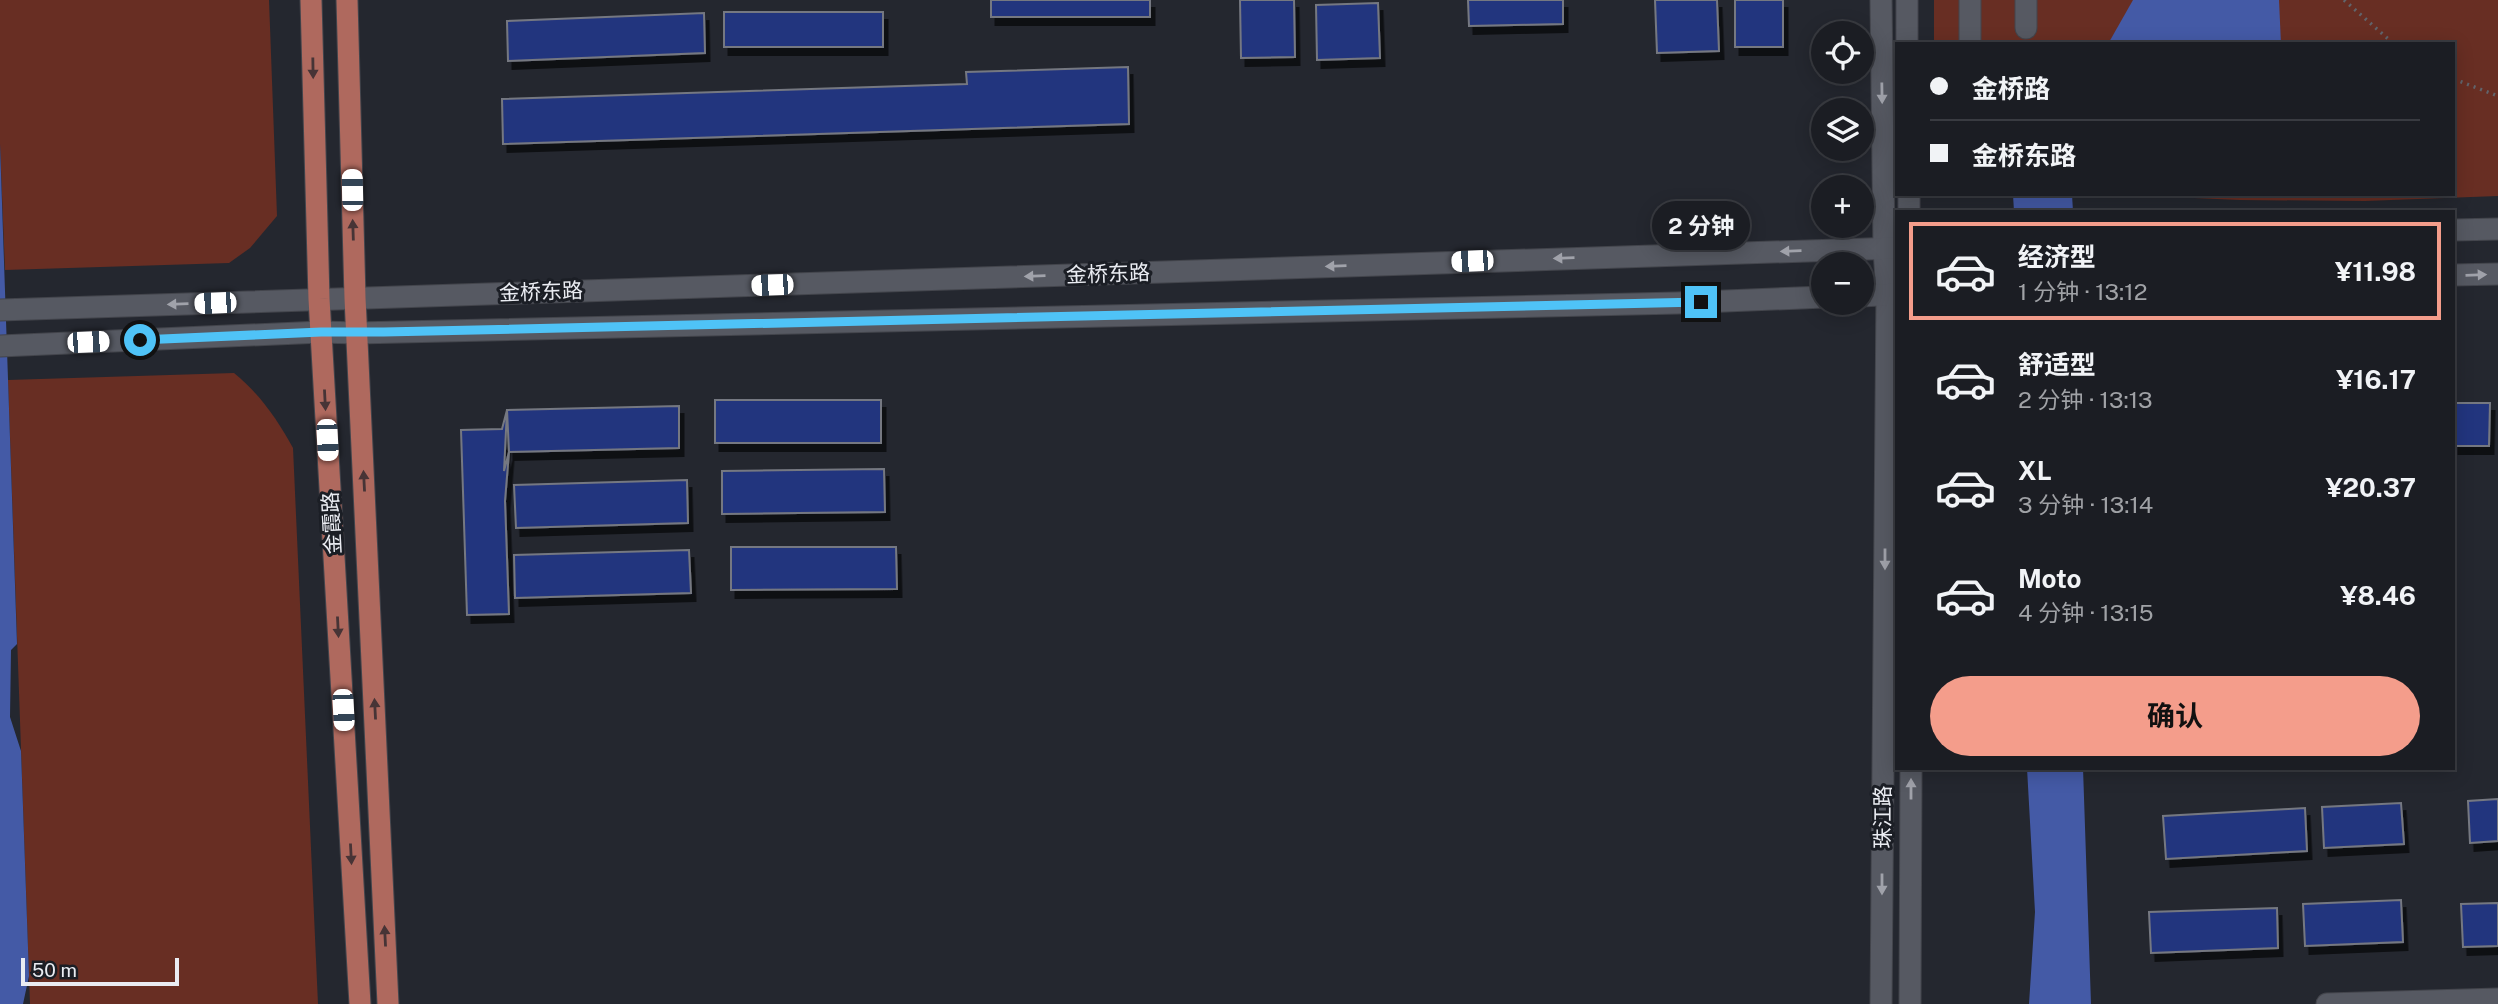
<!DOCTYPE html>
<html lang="zh">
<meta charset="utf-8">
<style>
body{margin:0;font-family:"Public Sans","Noto Sans SC",sans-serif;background:#24262b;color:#f1f3f6;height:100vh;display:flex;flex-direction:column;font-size:26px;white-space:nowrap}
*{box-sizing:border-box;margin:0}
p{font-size:23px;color:#a0a2a6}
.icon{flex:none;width:38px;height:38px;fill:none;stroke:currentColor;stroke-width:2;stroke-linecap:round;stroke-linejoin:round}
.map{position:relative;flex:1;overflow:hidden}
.side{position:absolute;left:1895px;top:210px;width:560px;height:560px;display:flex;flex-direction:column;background:#1b1d23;border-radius:0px;box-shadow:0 4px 18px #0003,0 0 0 2px #393b41}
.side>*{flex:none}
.banner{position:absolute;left:1895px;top:42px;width:560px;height:154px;border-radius:0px;box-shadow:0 4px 18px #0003,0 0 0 2px #393b41;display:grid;align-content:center;height:154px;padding:0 35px;background:#1b1d23}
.tools{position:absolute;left:1811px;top:21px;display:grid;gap:14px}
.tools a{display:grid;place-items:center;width:63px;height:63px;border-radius:50%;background:#1b1d23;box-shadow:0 4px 18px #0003,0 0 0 2px #393b41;font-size:35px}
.scale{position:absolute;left:21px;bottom:18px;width:158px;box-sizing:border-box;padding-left:7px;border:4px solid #eaecf2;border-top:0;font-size:19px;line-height:24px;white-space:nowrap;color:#eaecf2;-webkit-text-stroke:5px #1b1e25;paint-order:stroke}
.end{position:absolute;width:32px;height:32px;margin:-16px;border:9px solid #4fc3f7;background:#111;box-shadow:0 0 0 4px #111}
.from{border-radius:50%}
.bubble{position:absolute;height:49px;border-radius:24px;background:#1b1d23;box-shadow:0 4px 18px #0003,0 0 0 2px #393b41;font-size:23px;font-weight:700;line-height:49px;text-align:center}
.car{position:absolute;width:21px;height:42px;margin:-21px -10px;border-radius:9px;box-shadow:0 0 5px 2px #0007;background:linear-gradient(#fff 24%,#345 0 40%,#fff 0 76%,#345 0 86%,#fff 0)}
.banner b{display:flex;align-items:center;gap:24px;height:66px;font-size:26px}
.banner b+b{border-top:2px solid #393b41}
.banner i{width:18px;height:18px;background:#f1f3f6}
ul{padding:12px 0 0;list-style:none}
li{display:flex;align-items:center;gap:21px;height:98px;margin:0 14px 10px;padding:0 21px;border:4px solid transparent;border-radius:0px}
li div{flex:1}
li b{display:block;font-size:26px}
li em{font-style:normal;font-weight:700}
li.selected{border-color:#f49d8b}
li>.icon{width:63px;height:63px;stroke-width:1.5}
.button{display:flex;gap:14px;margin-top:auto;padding:14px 35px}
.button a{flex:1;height:80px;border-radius:42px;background:#f49d8b;color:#111;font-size:28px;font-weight:700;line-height:80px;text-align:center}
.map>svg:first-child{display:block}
.green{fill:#682e23}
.water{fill:#445aa6}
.building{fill:#24357e;stroke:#757881;stroke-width:2;filter:url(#shadow)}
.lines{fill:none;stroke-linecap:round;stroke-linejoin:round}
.minor-casing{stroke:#43454c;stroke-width:23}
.major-casing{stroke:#43454c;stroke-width:23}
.path{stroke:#61646b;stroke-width:3.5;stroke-dasharray:2 5;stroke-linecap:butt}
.minor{stroke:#565962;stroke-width:21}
.major{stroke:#af695e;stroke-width:21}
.oneway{fill:#473436}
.oneway2{fill:#a0a2aa}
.route{stroke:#4fc3f7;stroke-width:9}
.labels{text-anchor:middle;stroke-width:6;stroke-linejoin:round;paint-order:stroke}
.street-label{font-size:21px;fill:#eaecf2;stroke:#1b1e25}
</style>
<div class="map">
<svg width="2498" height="1004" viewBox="0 0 2498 1004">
<defs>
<filter id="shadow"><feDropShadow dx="4.5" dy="8" stdDeviation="0" flood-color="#0009"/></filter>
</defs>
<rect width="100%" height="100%" fill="#24272f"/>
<!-- green -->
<g class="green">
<path d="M 0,0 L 269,0 L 277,216 L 250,248 L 229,263 L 5,270 L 0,144 Z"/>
<path d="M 1934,0 L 2498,0 L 2498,196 L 2365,201 L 2239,200 L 2127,195 L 1965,197 L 1962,194 L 2454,194 L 2454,44 L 1934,44 Z"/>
<path d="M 234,373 C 260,394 277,419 293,448 L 318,1004 L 30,1004 L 8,380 Z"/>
</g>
<!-- water -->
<g class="water">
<path d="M 2133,0 L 2279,0 L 2281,44 L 2108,44 Z"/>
<path d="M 0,144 L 17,644 L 11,650 L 10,717 L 21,751 L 29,976 L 23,1004 L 0,1004 Z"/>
<path d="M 2013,194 L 2072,194 L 2073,212 L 2014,212 Z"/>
<path d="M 2027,768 L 2083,768 L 2091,1004 L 2029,1004 L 2035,912 Z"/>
</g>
<!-- building -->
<g class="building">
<rect x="991" y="0" width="159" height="17"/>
<path d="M 1240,0 L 1294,0 L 1295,57 L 1241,58 Z"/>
<path d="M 1468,0 L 1563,0 L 1563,24 L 1469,26 Z"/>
<path d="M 1655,0 L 1717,0 L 1719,51 L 1657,53 Z"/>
<rect x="1735" y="0" width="48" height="47"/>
<path d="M 1378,3 L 1380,58 L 1317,60 L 1316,5 Z"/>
<rect x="724" y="12" width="159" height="35"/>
<path d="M 704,13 L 705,53 L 508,61 L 507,21 Z"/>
<path d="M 1128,67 L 1129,124 L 503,144 L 502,99 L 967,84 L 966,72 Z"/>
<rect x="715" y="400" width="166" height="43"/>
<path d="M 2454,403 L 2490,403 L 2489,446 L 2454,446 Z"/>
<path d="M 679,406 L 679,448 L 509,452 L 507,410 Z"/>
<path d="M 507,410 L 504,471 L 509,452 L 505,501 L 509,614 L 467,615 L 461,430 L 502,429 Z"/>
<path d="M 884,469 L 885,512 L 722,514 L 722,471 Z"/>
<path d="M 687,480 L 688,523 L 516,528 L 514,485 Z"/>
<path d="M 731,547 L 896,547 L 897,589 L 731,590 Z"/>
<path d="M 689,550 L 691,593 L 515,598 L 514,555 Z"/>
<path d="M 2498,799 L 2498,841 L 2470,843 L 2468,801 Z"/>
<path d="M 2401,803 L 2404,844 L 2324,848 L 2322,807 Z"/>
<path d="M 2305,808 L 2307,851 L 2166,859 L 2163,816 Z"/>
<path d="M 2401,900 L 2403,942 L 2305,946 L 2303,904 Z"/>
<path d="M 2498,903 L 2498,946 L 2463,947 L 2461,904 Z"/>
<path d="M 2277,908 L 2278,948 L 2151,953 L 2149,912 Z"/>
</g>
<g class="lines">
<defs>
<g id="minor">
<path d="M 1881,0 L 1884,249 L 1887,295 L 1881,1004"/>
<path d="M 1907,0 L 1907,44"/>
<path d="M 2026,28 L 2026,0"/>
<path d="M 1970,44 L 1970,0"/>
<path d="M 1909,194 L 1909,212"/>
<path d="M 2454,230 L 2498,229"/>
<path d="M 2454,275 L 2498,274"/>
<path d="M 1862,296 L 1897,294"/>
<path d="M 0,310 L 1897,248"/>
<path d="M 0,346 L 321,332 L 357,333 L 1677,303 L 1824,297"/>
<path d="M 1910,1004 L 1911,768"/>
<path d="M 2327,1004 L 2498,999"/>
</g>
<g id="major">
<path d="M 311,0 L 319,299 L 360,1004"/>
<path d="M 347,0 L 355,298 L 388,1004"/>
</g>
</defs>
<!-- minor casing -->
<use href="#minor" class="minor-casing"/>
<!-- major casing -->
<use href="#major" class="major-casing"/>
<!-- path -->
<g class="path">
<path d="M 2344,0 L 2394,44"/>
<path d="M 2454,79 L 2498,96"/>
</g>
<!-- minor -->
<use href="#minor" class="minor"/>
<!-- major -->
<use href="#major" class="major"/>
</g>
<!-- one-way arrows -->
<defs><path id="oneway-solid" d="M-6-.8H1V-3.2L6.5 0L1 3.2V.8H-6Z" transform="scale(1.75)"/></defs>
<g class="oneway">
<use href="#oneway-solid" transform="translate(313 68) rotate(89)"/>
<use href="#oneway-solid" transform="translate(353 230) rotate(-92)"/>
<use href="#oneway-solid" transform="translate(325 400) rotate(87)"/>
<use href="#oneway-solid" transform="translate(364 481) rotate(-93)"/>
<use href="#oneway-solid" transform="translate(338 627) rotate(87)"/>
<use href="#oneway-solid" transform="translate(375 709) rotate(-93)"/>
<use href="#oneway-solid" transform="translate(351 854) rotate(87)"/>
<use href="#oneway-solid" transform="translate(385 936) rotate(-93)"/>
</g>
<g class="oneway2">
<use href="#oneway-solid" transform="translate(1882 93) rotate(89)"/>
<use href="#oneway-solid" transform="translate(1791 251) rotate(178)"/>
<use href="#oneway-solid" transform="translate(1564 258) rotate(178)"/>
<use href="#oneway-solid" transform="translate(1336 266) rotate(178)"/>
<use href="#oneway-solid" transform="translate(2476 275) rotate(-2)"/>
<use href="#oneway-solid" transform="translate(1035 276) rotate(178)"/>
<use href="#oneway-solid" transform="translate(178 304) rotate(178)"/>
<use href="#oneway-solid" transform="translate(1885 559) rotate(90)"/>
<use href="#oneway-solid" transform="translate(1911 789) rotate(-90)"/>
<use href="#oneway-solid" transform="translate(1882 884) rotate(90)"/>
</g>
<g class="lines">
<!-- route -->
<path class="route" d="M 140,340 L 321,332 L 384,332 L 1701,302"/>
</g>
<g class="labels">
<!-- street labels -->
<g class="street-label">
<text transform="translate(1108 274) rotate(-2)" y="7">金桥东路</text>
<text transform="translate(541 292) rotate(-2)" y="7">金桥东路</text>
<text transform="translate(332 523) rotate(-93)" y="7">金霞路</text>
<text transform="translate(1883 817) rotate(-90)" y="7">珠江路</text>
</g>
</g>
</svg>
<div class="tools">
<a><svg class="icon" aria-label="locate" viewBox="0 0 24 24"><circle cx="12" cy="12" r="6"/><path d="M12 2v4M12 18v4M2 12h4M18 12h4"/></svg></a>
<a><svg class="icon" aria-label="layers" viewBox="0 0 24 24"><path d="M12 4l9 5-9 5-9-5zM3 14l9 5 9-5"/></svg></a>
<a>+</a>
<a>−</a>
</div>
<div class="scale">50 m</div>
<i class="end from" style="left:140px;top:340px"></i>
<i class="end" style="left:1701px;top:302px"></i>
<div class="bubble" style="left:1652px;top:201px;width:98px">2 分钟</div>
<i class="car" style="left:352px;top:190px;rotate:359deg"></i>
<i class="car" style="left:1472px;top:261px;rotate:268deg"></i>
<i class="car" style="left:772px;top:285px;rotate:268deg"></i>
<i class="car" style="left:215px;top:303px;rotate:268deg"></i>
<i class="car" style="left:88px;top:342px;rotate:88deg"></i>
<i class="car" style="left:327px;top:440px;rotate:177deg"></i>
<i class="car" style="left:343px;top:710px;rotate:177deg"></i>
<div class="banner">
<b><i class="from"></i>金桥路</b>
<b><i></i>金桥东路</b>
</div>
<section class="side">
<ul>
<li class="selected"><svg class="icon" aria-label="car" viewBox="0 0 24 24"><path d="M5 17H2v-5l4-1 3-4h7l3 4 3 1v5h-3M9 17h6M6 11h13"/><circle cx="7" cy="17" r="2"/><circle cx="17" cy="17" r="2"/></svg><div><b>经济型</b><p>1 分钟 · 13:12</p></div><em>¥11.98</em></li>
<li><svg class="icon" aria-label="car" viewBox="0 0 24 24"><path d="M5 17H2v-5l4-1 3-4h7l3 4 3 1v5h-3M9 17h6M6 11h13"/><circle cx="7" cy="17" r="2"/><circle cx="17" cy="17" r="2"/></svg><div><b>舒适型</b><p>2 分钟 · 13:13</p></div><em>¥16.17</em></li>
<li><svg class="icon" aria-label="car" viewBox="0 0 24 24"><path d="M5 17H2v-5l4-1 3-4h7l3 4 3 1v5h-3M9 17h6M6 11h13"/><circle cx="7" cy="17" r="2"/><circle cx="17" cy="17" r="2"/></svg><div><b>XL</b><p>3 分钟 · 13:14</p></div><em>¥20.37</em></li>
<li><svg class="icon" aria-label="car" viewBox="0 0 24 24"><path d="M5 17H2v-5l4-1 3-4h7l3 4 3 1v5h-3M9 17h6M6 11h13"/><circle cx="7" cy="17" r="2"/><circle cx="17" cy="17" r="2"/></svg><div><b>Moto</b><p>4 分钟 · 13:15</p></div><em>¥8.46</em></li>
</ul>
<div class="button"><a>确认</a></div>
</section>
</div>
